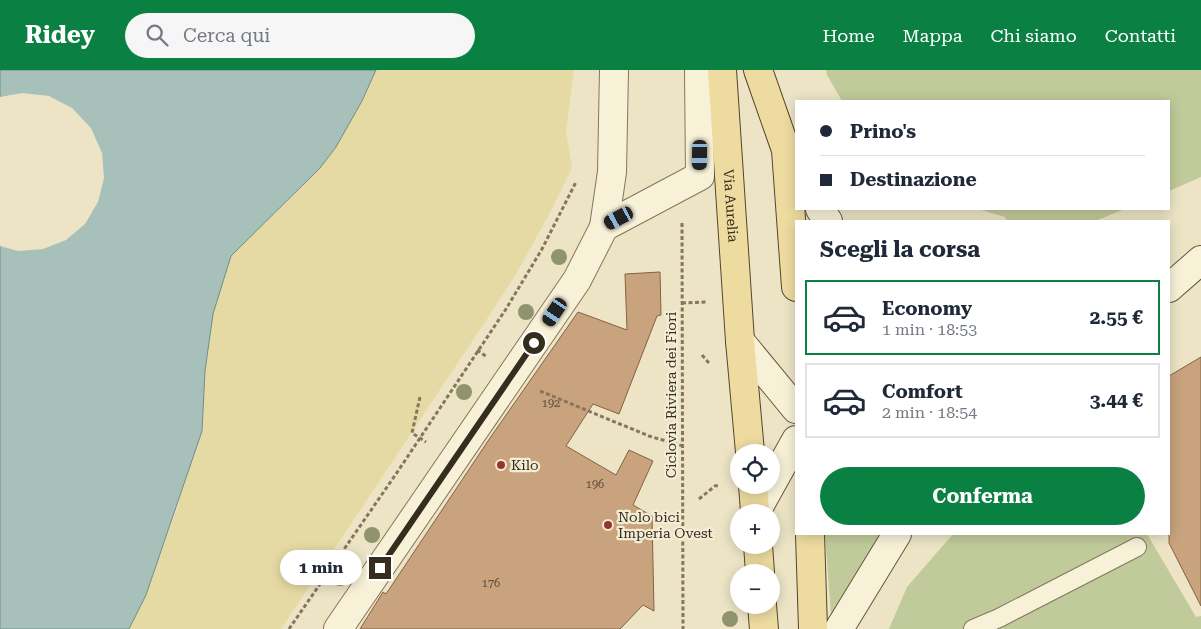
<!DOCTYPE html>
<html lang="it">
<meta charset="utf-8">
<style>
body{margin:0;font-family:"Roboto Serif",serif;background:#f6f6f7;color:#1f2937;height:100vh;display:flex;flex-direction:column;font-size:19px;white-space:nowrap}
*{box-sizing:border-box;margin:0}
p{font-size:16px;color:#747a83}
.icon{flex:none;width:28px;height:28px;fill:none;stroke:currentColor;stroke-width:2;stroke-linecap:round;stroke-linejoin:round}
.map{position:relative;flex:1;overflow:hidden}
.drawer{position:absolute;left:795px;top:150px;width:375px;height:315px;display:flex;flex-direction:column;background:#fff;border-radius:0px;box-shadow:0 2px 12px #0003}
.drawer>*{flex:none}
.banner{position:absolute;left:795px;top:30px;width:375px;height:110px;border-radius:0px;box-shadow:0 2px 12px #0003;display:grid;align-content:center;height:110px;padding:0 25px;background:#fff}
.buttons{position:absolute;left:730px;top:374px;display:grid;gap:10px}
.buttons a{display:grid;place-items:center;width:50px;height:50px;border-radius:50%;background:#fff;box-shadow:0 2px 12px #0003;font-size:25px}
.end{position:absolute;width:22px;height:22px;margin:-11px;border:6px solid #372d1f;background:#fff;box-shadow:0 0 0 2px #fff}
.from{border-radius:50%}
.bubble{position:absolute;height:35px;border-radius:18px;background:#fff;box-shadow:0 2px 12px #0003;font-size:16px;font-weight:700;line-height:35px;text-align:center}
.car{position:absolute;width:15px;height:30px;margin:-15px -8px;border-radius:6px;box-shadow:0 0 4px 1px #0007;background:linear-gradient(#222 24%,#8ab4d8 0 40%,#222 0 76%,#8ab4d8 0 86%,#222 0)}
.banner b{display:flex;align-items:center;gap:18px;height:48px;font-size:19px}
.banner b+b{border-top:1px solid #e0e1e3}
.banner i{width:12px;height:12px;background:#1f2937}
ul{padding:0;list-style:none}
li{display:flex;align-items:center;gap:15px;height:75px;margin:0 10px 8px;padding:0 15px;border:2px solid #e0e1e3;border-radius:0px}
li div{flex:1}
li b{display:block;font-size:19px}
li em{font-style:normal;font-weight:700}
li.selected{border-color:#0b8043}
li>.icon{width:45px;height:45px;stroke-width:1.5}
h2{padding:0 25px;font-size:22px;line-height:60px}
.primary-button{display:flex;gap:10px;margin-top:auto;padding:10px 25px}
.primary-button a{flex:1;height:58px;border-radius:30px;background:#0b8043;color:#fff;font-size:20px;font-weight:700;line-height:58px;text-align:center}
header{display:flex;align-items:center;gap:30px;box-sizing:border-box;height:70px;padding:0 25px;background:#0b8043;color:#fff}
header strong{font-size:24px}
nav{display:flex;gap:28px;margin-inline-start:auto;font-size:18px}
.search{width:350px;height:45px;background:#f6f6f7;display:flex;align-items:center;gap:12px;box-sizing:border-box;padding:0 18px;border-radius:28px;color:#747a83;font-size:19px}
.map>svg:first-child{display:block}
.green{fill:#c0ca9a}
.sand{fill:#e6daa4}
.water{fill:#a7c0ba;stroke:#6e8e88}
.pier{fill:#ece4c5}
.building{fill:#c8a37d;stroke:#846243}
.lines{fill:none;stroke-linecap:round;stroke-linejoin:round}
.lane-casing{stroke:#86765c;stroke-width:20}
.street-casing{stroke:#86765c;stroke-width:30}
.secondary-casing{stroke:#68573f;stroke-width:30}
.primary-casing{stroke:#544430;stroke-width:30}
.path{stroke:#86765c;stroke-width:3;stroke-dasharray:4 2.5;stroke-linecap:butt}
.lane{stroke:#f7f1d8;stroke-width:18}
.street{stroke:#f7f1d8;stroke-width:28}
.secondary{stroke:#f7f1d8;stroke-width:28}
.primary{stroke:#eddb9f;stroke-width:28}
.tree{fill:#90946e}
.route{stroke:#372d1f;stroke-width:6}
.poi-dot{fill:#92372f;stroke:#f4edd5;stroke-width:2}
.labels{text-anchor:middle;stroke-width:4.5;stroke-linejoin:round;paint-order:stroke}
.number-label{font-size:11px;fill:#5b4a36}
.street-label{font-size:14px;fill:#372d1f;stroke:#f4edd5}
.poi-label{font-size:14px;fill:#372d1f;stroke:#f4edd5;text-anchor:start}
</style>
<header>
<strong>Ridey</strong>
<div class="search"><svg class="icon" aria-label="search" viewBox="0 0 24 24"><circle cx="10" cy="10" r="6"/><path d="M15 15l6 6"/></svg>Cerca qui</div>
<nav><a>Home</a><a>Mappa</a><a>Chi siamo</a><a>Contatti</a></nav>
</header>
<div class="map">
<svg width="1201" height="559" viewBox="0 0 1201 559">
<rect width="100%" height="100%" fill="#ece4c5"/>
<!-- green -->
<g class="green">
<path d="M 826,0 L 1201,0 L 1201,107 L 1169,121 L 1169,31 L 842,31 L 827,5 Z"/>
<path d="M 978,139 L 1125,139 L 1095,151 L 1007,151 L 1005,147 Z"/>
<path d="M 825,464 L 891,464 L 832,559 Z"/>
<path d="M 953,464 L 1147,464 L 1196,547 L 1201,546 L 1201,559 L 889,559 L 907,517 Z"/>
</g>
<!-- sand -->
<path class="sand" d="M 376,0 L 574,0 L 566,61 L 572,98 L 551,141 L 516,204 L 489,246 L 281,559 L 129,559 L 146,525 L 178,436 L 205,301 L 213,244 L 231,186 L 320,98 L 336,77 L 362,31 Z"/>
<!-- water -->
<path class="water" d="M 0,0 L 376,0 L 362,31 L 336,77 L 320,98 L 231,186 L 213,244 L 205,301 L 202,361 L 146,525 L 129,559 L 0,559 Z"/>
<!-- pier -->
<path class="pier" d="M 22,23 L 49,26 L 72,38 L 91,58 L 102,83 L 104,108 L 98,132 L 85,154 L 66,170 L 43,179 L 18,181 L 0,176 L 0,27 Z"/>
<!-- building -->
<g class="building">
<path d="M 660,202 L 661,245 L 657,246 L 619,344 L 593,334 L 566,376 L 616,405 L 629,380 L 653,391 L 633,435 L 652,446 L 654,541 L 643,535 L 620,559 L 360,559 L 383,522 L 386,524 L 490,368 L 578,242 L 627,260 L 625,204 Z"/>
<path d="M 1201,287 L 1201,536 L 1169,473 L 1169,306 Z"/>
</g>
<g class="lines">
<defs>
<path id="lane" d="M 973,559 L 999,548 L 1137,477"/>
<g id="street">
<path d="M 604,157 L 612,102 L 614,0"/>
<path d="M 338,559 L 577,210 L 604,157 L 700,106 L 699,0"/>
</g>
<g id="secondary">
<path d="M 820,139 L 828,151"/>
<path d="M 1169,218 L 1201,190"/>
<path d="M 740,271 L 796,339"/>
<path d="M 756,442 L 796,370"/>
<path d="M 839,559 L 897,464"/>
</g>
<g id="primary">
<path id="s1" d="M 722,0 L 740,271 L 750,382"/>
<path d="M 758,0 L 786,80 L 796,217"/>
<path d="M 753,415 L 755,442"/>
<path d="M 810,464 L 813,559"/>
<path d="M 758,475 L 760,502"/>
<path d="M 762,535 L 764,559"/>
</g>
</defs>
<!-- lane casing -->
<use href="#lane" class="lane-casing"/>
<!-- street casing -->
<use href="#street" class="street-casing"/>
<!-- secondary casing -->
<use href="#secondary" class="secondary-casing"/>
<!-- primary casing -->
<use href="#primary" class="primary-casing"/>
<!-- path -->
<g class="path">
<path d="M 682,153 L 683,559"/>
<path d="M 682,233 L 706,232"/>
<path d="M 477,280 L 487,287"/>
<path d="M 702,285 L 709,293"/>
<path d="M 540,321 L 649,366 L 683,376"/>
<path d="M 420,327 L 412,363 L 426,372"/>
<path d="M 699,429 L 715,416 L 720,415"/>
<path d="M 289,559 L 396,404 L 506,239 L 542,179 L 576,112"/>
</g>
<!-- lane -->
<use href="#lane" class="lane"/>
<!-- street -->
<use href="#street" class="street"/>
<!-- secondary -->
<use href="#secondary" class="secondary"/>
<!-- primary -->
<use href="#primary" class="primary"/>
</g>
<!-- trees -->
<g class="tree">
<circle cx="559" cy="187" r="8"/>
<circle cx="526" cy="242" r="8"/>
<circle cx="464" cy="322" r="8"/>
<circle cx="372" cy="465" r="8"/>
<circle cx="340" cy="508" r="8"/>
<circle cx="730" cy="549" r="8"/>
</g>
<g class="lines">
<!-- route -->
<path class="route" d="M 380,498 L 534,273"/>
</g>
<!-- markers -->
<g class="poi-dot">
<circle cx="501" cy="395" r="5"/>
<circle cx="608" cy="455" r="5"/>
</g>
<g class="labels">
<!-- number labels -->
<g class="number-label">
<text x="551" y="337">192</text>
<text x="595" y="418">196</text>
<text x="491" y="517">176</text>
</g>
<!-- street labels -->
<g class="street-label">
<text dy="5" stroke="none"><textPath href="#s1" startOffset="136">Via Aurelia</textPath></text>
<text transform="translate(671 325) rotate(-90)" y="5">Ciclovia Riviera dei Fiori</text>
</g>
<!-- poi labels -->
<g class="poi-label">
<text x="511" y="400">Kilo</text>
<text x="618" y="452">Nolo bici<tspan x="618" dy="16">Imperia Ovest</tspan></text>
</g>
</g>
</svg>
<div class="buttons">
<a><svg class="icon" aria-label="locate" viewBox="0 0 24 24"><circle cx="12" cy="12" r="6"/><path d="M12 2v4M12 18v4M2 12h4M18 12h4"/></svg></a>
<a>+</a>
<a>−</a>
</div>
<i class="end from" style="left:534px;top:273px"></i>
<i class="end" style="left:380px;top:498px"></i>
<div class="bubble" style="left:280px;top:480px;width:82px">1 min</div>
<i class="car" style="left:700px;top:85px;rotate:181deg"></i>
<i class="car" style="left:619px;top:148px;rotate:242deg"></i>
<i class="car" style="left:555px;top:242px;rotate:214deg"></i>
<div class="banner">
<b><i class="from"></i>Prino's</b>
<b><i></i>Destinazione</b>
</div>
<section class="drawer">
<h2>Scegli la corsa</h2>
<ul>
<li class="selected"><svg class="icon" aria-label="car" viewBox="0 0 24 24"><path d="M5 17H2v-5l4-1 3-4h7l3 4 3 1v5h-3M9 17h6M6 11h13"/><circle cx="7" cy="17" r="2"/><circle cx="17" cy="17" r="2"/></svg><div><b>Economy</b><p>1 min · 18:53</p></div><em>2.55 €</em></li>
<li><svg class="icon" aria-label="car" viewBox="0 0 24 24"><path d="M5 17H2v-5l4-1 3-4h7l3 4 3 1v5h-3M9 17h6M6 11h13"/><circle cx="7" cy="17" r="2"/><circle cx="17" cy="17" r="2"/></svg><div><b>Comfort</b><p>2 min · 18:54</p></div><em>3.44 €</em></li>
</ul>
<div class="primary-button"><a>Conferma</a></div>
</section>
</div>
